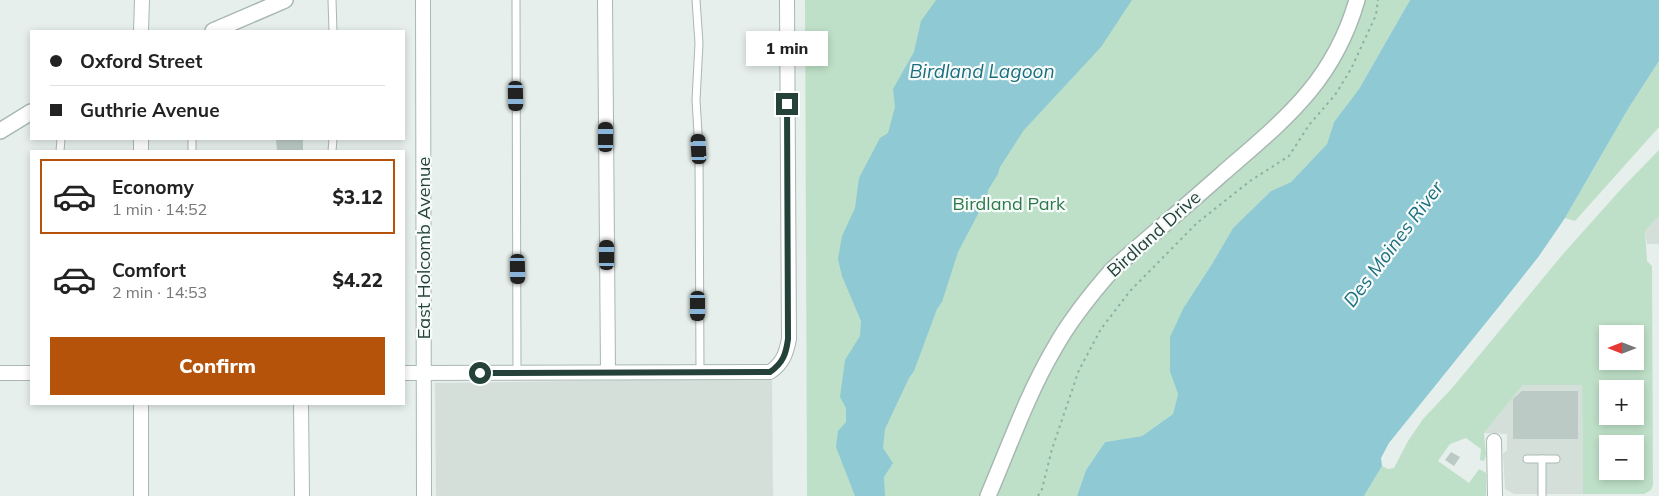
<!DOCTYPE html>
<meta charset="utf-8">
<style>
body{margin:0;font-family:Mulish,sans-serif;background:#f2f2f2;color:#222;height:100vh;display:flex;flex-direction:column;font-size:19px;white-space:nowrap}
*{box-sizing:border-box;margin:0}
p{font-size:16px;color:#767676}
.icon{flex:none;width:28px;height:28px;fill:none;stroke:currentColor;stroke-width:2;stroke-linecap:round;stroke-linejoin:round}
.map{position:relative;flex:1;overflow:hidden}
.side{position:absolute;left:30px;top:150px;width:375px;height:255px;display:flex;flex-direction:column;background:#fff;border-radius:0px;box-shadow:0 2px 8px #0003}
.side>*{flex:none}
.banner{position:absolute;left:30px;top:30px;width:375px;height:110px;border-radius:0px;box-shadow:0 2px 8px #0003;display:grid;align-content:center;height:110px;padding:0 20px;background:#fff}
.needle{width:32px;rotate:270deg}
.controls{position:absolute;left:1599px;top:325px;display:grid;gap:10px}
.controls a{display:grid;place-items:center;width:45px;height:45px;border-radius:0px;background:#fff;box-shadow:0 2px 8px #0003;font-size:25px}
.end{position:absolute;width:22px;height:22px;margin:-11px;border:6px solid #24423a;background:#fff;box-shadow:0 0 0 2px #fff}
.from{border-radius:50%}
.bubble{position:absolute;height:35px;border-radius:0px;background:#fff;box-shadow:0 2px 8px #0003;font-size:16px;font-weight:800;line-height:35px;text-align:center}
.car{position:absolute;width:15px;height:30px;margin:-15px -8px;border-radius:6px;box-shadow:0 0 4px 1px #0007;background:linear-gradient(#222 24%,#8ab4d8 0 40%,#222 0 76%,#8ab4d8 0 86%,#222 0)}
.banner b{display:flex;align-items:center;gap:18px;height:48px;font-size:19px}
.banner b+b{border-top:1px solid #e0e0e0}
.banner i{width:12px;height:12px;background:#222}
ul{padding:9px 0 0;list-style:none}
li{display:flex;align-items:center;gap:15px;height:75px;margin:0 10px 8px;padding:0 10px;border:2px solid transparent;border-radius:0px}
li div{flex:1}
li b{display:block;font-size:19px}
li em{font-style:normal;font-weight:800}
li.current{border-color:#b45309}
li>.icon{width:45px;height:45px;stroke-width:1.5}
.cta{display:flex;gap:10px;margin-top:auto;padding:10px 20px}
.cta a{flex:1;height:58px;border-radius:0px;background:#b45309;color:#fff;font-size:20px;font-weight:800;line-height:58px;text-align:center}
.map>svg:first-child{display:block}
.built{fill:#d4dfda}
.green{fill:#bfe0c8;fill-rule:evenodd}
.water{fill:#8ec9d4}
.building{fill:#bbcac4}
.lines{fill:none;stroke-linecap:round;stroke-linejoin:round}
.service-casing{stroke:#a8b8b2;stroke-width:9}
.minor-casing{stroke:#a8b8b2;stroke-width:16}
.tertiary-casing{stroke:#a8b8b2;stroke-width:18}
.path{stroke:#86b3a5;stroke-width:2;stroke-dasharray:2.5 4;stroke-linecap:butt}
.service{stroke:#fff;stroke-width:7}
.minor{stroke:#fff;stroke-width:14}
.tertiary{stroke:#fff;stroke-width:15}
.route{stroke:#24423a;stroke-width:6}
.labels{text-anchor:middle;stroke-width:4.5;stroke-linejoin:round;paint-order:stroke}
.park-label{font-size:18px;fill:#2d7a4b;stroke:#f7fbf9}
.street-label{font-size:18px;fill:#24423a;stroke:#f7fbf9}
.water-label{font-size:19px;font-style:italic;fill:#1c6f80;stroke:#f7fbf9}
</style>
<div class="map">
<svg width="1659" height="496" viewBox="0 0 1659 496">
<rect width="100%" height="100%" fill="#e6efeb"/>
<!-- built -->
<g class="built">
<path d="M 1659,216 L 1659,244 L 1647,244 L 1645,231 Z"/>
<path d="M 772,378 L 773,496 L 436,496 L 435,383 Z"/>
<path d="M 1523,385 L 1582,385 L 1583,494 L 1514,494 L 1505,489 L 1503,454 L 1507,450 L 1507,434 L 1484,433 Z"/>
</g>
<!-- green -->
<g class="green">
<path d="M 805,0 L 1410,0 L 1359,89 L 1334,122 L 1327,144 L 1291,182 L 1271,191 L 1233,228 L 1212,264 L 1184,307 L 1170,372 L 1178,394 L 1173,414 L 1142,436 L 1105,442 L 1086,470 L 1077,496 L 807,496 Z"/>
<path d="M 1659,61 L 1659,127 L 1575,221 L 1565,218 L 1628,109 Z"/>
<path d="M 1659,150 L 1659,216 L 1645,231 L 1647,261 L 1652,266 L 1653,485 L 1651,490 L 1644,494 L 1583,494 L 1582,385 L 1523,385 L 1484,433 L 1486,455 L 1484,461 L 1480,460 L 1481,449 L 1466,438 L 1450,444 L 1438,461 L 1469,483 L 1479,469 L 1486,473 L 1486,496 L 1364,496 L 1382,466 L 1388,469 L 1394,468 L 1408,441 L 1423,419 L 1453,387 L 1563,254 L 1622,188 ZM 1608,334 L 1635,334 L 1635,361 L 1608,361 ZM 1608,389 L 1635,389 L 1635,416 L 1608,416 ZM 1608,444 L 1635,444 L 1635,471 L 1608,471 Z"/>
</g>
<!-- water -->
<g class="water">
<path d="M 936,0 L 1132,0 L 1101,47 L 1024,130 L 1000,167 L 998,174 L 988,190 L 987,197 L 958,252 L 942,302 L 937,309 L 914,371 L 909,378 L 885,429 L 883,448 L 893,463 L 884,477 L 885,496 L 855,496 L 836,447 L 838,431 L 846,422 L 846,408 L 840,397 L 845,360 L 860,336 L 861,321 L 842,276 L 838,259 L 842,236 L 855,208 L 859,178 L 880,138 L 888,133 L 895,107 L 893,89 L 914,52 L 921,21 Z"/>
<path d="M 1410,0 L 1659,0 L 1659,61 L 1628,109 L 1565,218 L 1539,256 L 1501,304 L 1389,443 L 1381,458 L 1382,466 L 1364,496 L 1077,496 L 1086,470 L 1105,442 L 1142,436 L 1173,414 L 1178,394 L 1170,372 L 1170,337 L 1184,307 L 1212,264 L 1233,228 L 1271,191 L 1291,182 L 1327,144 L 1334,122 L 1359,89 Z"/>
</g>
<!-- building -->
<g class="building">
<path d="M 276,139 L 303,139 L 303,151 L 277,151 Z"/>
<path d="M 1522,391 L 1578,391 L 1578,439 L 1513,439 L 1513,399 Z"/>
<path d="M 1451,452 L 1460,457 L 1454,466 L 1445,460 Z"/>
</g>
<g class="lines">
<defs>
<g id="service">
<path d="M 332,0 L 333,31"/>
<path d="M 516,0 L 517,373"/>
<path d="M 696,0 L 699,43 L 696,100 L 699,149 L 700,372"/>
<path d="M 192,139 L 192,151"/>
<path d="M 60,151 L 61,139"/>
<path d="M 332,151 L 333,139"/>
<path d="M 1527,459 L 1556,459"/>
<path d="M 1542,459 L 1542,496"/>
</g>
<g id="minor">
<path d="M 423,0 L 424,496"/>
<path d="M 605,0 L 608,372"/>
<path d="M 141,31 L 142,0"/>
<path d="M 141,139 L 141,151"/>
<path d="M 0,373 L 31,373"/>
<path d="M 404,373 L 770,372 C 783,363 786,354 789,339 L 787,0"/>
<path d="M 141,404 L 141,496"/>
<path d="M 301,404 L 302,496"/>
<path d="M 1494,441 L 1495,496"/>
</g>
<g id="tertiary">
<path d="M 213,31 L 285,0"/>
<path d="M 0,131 L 31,112"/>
<path d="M 988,496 C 1009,447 1027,395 1054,349 C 1070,320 1091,294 1113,269 C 1149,237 1186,206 1222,174 C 1284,120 1333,83 1357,0"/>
</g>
</defs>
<!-- service casing -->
<use href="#service" class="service-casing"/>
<!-- minor casing -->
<use href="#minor" class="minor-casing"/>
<!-- tertiary casing -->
<use href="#tertiary" class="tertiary-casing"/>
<!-- path -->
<path class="path" d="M 1038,496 L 1042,489 L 1052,449 L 1079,370 L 1101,329 L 1130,291 L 1197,223 L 1250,181 L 1289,156 L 1309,125 L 1335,95 L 1351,69 L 1376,15 L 1378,0"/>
<!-- service -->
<use href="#service" class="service"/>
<!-- minor -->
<use href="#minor" class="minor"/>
<!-- tertiary -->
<use href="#tertiary" class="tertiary"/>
</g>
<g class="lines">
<!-- route -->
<path class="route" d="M 480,373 L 770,372 C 783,363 786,354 788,339 L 787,104"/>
</g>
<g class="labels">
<!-- park labels -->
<g class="park-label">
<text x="1009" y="210">Birdland Park</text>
</g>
<!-- street labels -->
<g class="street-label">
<text transform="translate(1154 234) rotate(-42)" y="6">Birdland Drive</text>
<text transform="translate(424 248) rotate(-90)" y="6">East Holcomb Avenue</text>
</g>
<!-- water labels -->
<g class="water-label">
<text x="982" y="78">Birdland Lagoon</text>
<text transform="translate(1393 244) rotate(-53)" y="7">Des Moines River</text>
</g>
</g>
</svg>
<div class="controls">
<a><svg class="needle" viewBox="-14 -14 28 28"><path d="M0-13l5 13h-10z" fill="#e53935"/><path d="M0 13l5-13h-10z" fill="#767676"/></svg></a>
<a>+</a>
<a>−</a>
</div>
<i class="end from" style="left:480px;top:373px"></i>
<i class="end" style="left:787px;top:104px"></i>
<div class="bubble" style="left:746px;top:31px;width:82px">1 min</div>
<i class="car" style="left:516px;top:96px;rotate:179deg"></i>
<i class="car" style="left:606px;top:137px;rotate:0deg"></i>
<i class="car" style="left:699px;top:149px;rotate:357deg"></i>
<i class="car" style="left:607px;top:255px;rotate:0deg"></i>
<i class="car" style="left:518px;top:269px;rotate:179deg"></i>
<i class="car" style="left:698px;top:306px;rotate:180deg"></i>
<div class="banner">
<b><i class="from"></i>Oxford Street</b>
<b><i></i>Guthrie Avenue</b>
</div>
<section class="side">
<ul>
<li class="current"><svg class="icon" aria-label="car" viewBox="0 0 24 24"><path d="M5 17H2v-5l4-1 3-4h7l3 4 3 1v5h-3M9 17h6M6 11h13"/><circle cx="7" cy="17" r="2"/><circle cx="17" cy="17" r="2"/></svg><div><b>Economy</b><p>1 min · 14:52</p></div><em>$3.12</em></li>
<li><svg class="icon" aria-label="car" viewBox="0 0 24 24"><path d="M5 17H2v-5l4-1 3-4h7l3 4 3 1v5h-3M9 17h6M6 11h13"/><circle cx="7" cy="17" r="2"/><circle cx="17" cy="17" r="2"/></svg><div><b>Comfort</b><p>2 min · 14:53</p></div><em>$4.22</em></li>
</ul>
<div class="cta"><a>Confirm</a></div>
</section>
</div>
